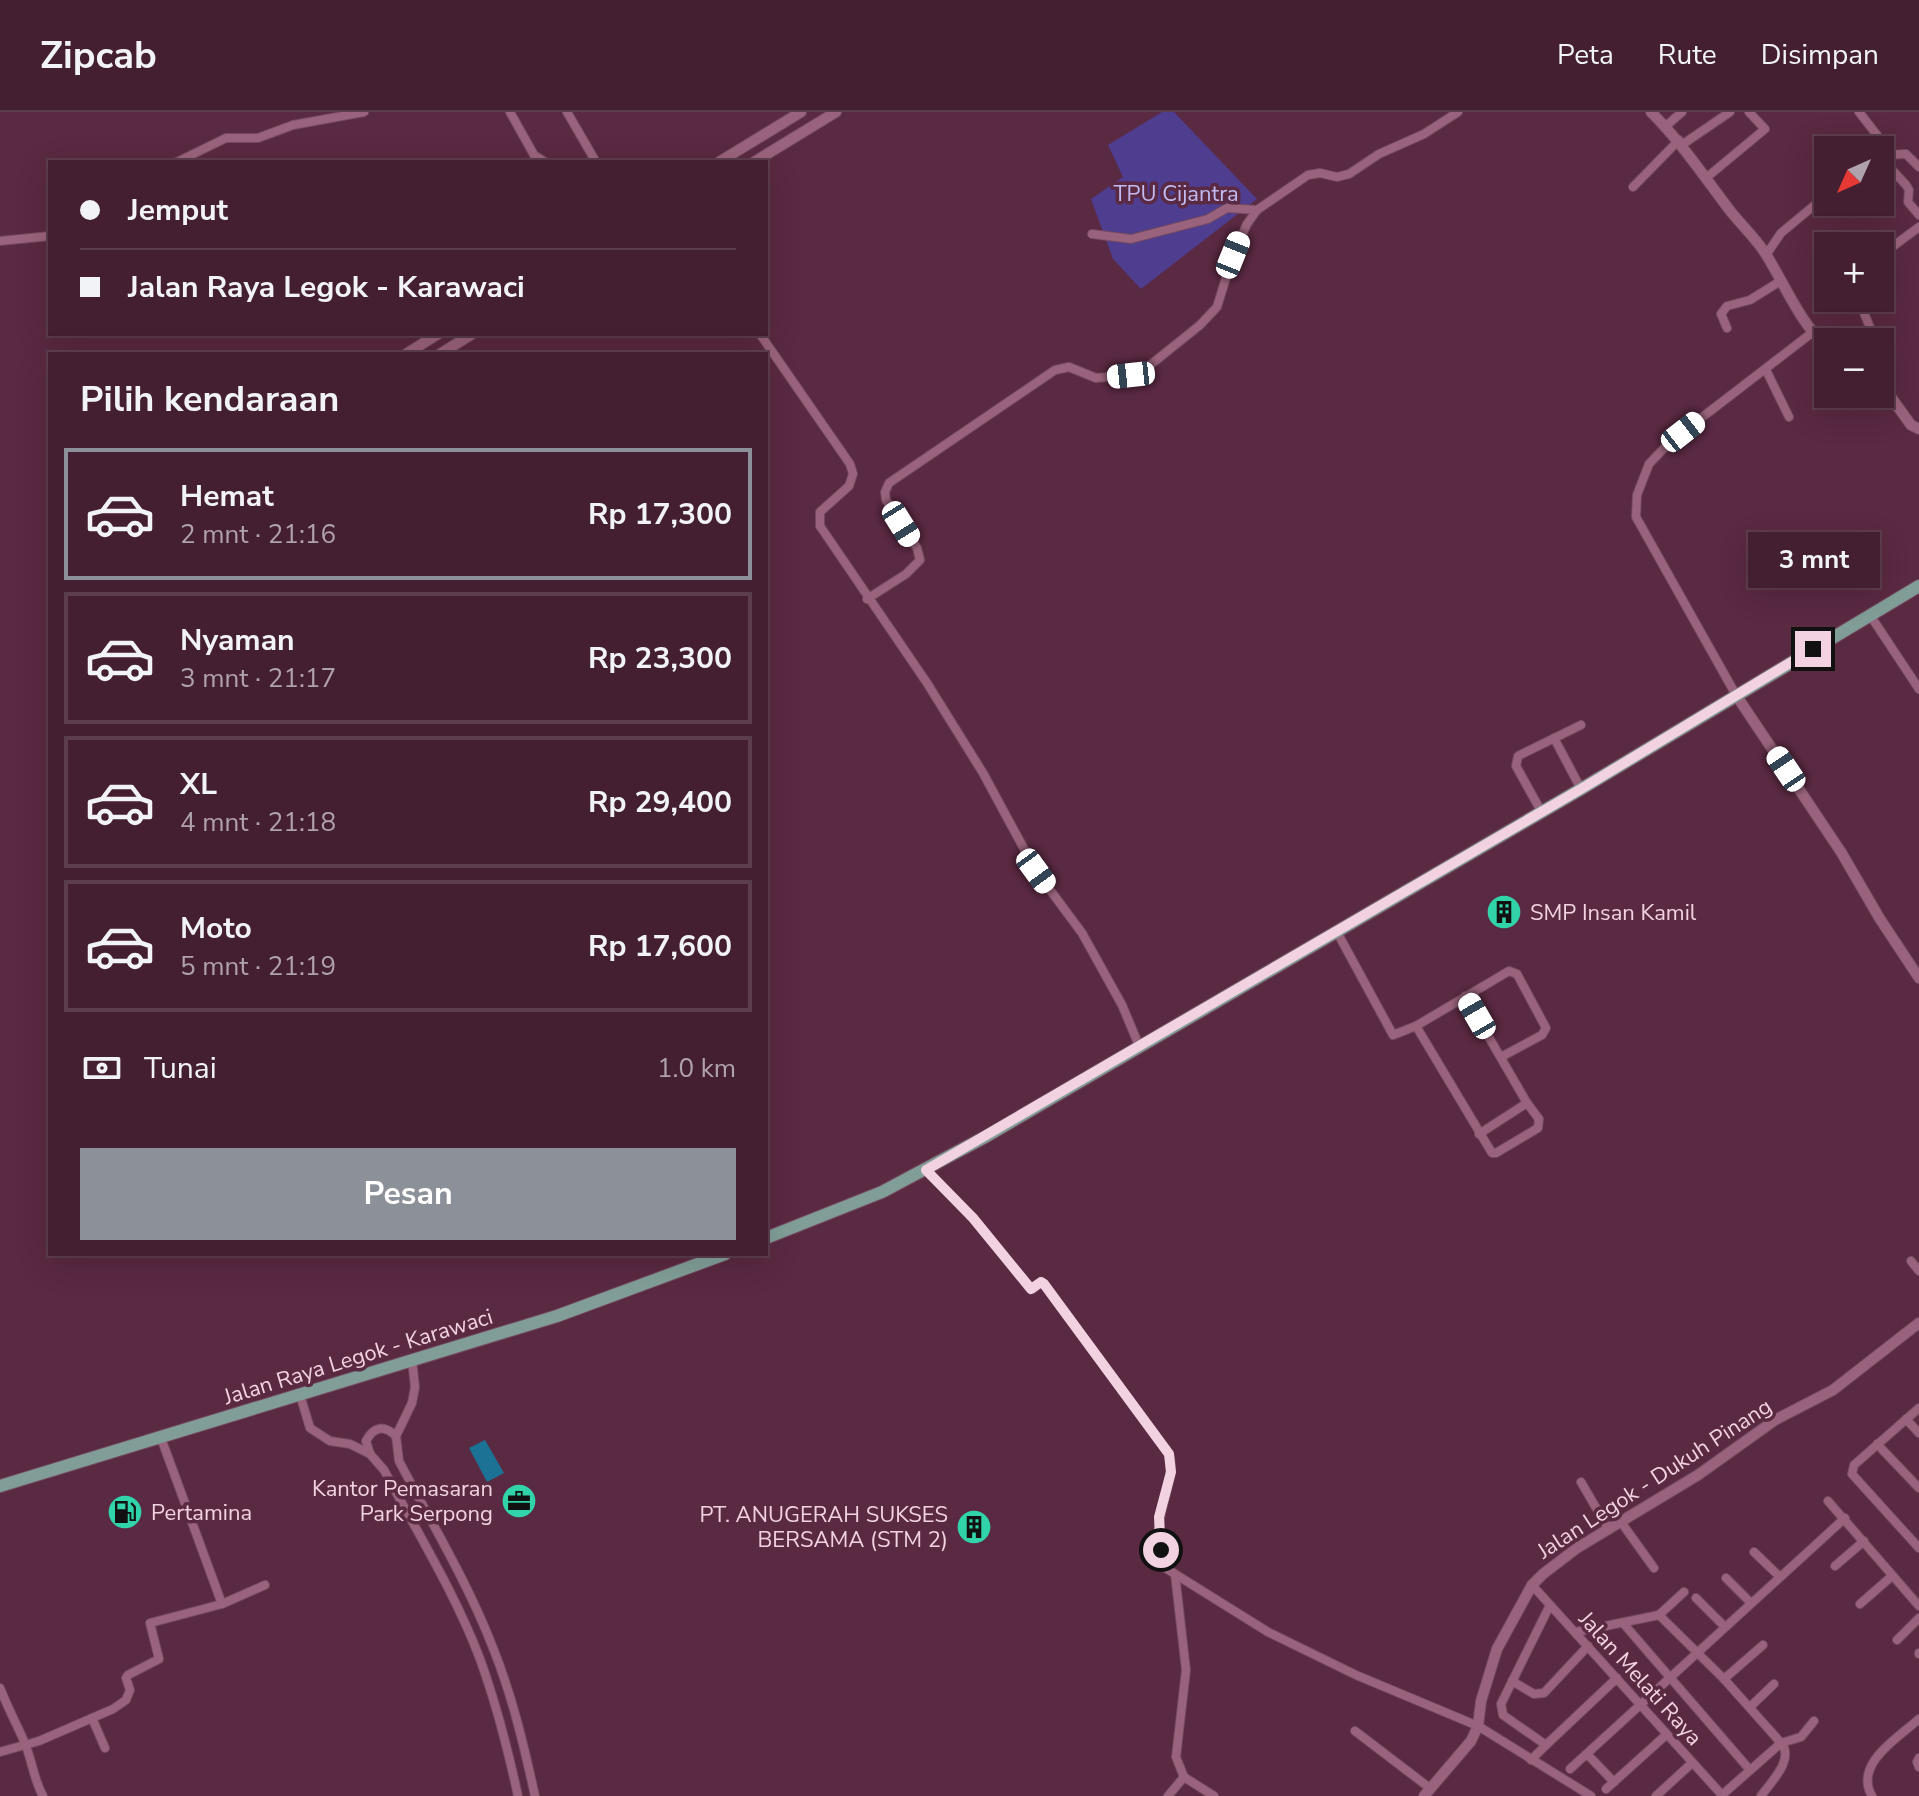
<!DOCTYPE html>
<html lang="id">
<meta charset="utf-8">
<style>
body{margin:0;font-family:"Nunito Sans",sans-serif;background:#4e2c3e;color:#f1f3f6;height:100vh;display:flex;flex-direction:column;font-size:30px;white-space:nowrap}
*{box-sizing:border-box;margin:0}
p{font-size:26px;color:#afa2ac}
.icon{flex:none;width:44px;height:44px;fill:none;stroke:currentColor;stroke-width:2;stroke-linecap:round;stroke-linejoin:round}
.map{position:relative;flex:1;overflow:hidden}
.side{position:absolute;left:48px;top:240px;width:720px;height:904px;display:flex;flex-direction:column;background:#441f32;border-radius:0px;box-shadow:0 8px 32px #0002,0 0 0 2px #5c3d4d}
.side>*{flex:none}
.guide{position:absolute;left:48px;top:48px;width:720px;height:176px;border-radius:0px;box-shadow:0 8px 32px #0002,0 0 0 2px #5c3d4d;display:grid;align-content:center;height:176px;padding:0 32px;background:#441f32}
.needle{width:52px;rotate:225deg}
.controls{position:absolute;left:1814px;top:24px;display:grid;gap:16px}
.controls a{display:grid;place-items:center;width:80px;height:80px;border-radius:0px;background:#441f32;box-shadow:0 8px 32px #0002,0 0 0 2px #5c3d4d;font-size:40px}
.end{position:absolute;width:36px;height:36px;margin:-18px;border:10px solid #f2d2e0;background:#111;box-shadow:0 0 0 4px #111}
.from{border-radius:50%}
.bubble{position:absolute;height:56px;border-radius:0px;background:#441f32;box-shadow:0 8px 32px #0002,0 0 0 2px #5c3d4d;font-size:26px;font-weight:700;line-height:56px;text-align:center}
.car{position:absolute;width:24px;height:48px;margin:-24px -12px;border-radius:10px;box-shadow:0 0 6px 2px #0007;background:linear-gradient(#fff 24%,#345 0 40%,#fff 0 76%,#345 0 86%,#fff 0)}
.guide b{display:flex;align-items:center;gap:28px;height:76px;font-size:30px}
.guide b+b{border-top:2px solid #5c3d4d}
.guide i{width:20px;height:20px;background:#f1f3f6}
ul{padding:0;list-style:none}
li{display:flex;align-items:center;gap:24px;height:132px;margin:0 16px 12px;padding:0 16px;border:4px solid #5c3d4d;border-radius:0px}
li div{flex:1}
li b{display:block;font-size:30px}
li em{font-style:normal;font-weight:700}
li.active{border-color:#8c9099}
li>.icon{width:72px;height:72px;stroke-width:1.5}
h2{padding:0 32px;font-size:36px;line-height:96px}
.pay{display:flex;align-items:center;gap:20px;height:88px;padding:0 32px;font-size:30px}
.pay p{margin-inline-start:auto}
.cta{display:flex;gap:16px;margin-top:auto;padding:16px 32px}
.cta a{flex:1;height:92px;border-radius:0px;background:#8c9099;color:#fff;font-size:32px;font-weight:700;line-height:92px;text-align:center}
header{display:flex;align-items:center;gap:48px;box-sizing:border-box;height:112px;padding:0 40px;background:#441f32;border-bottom:2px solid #5c3d4d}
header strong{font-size:38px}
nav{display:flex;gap:44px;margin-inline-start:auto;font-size:28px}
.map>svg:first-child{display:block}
.green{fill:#4f3d8f}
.water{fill:#1c7294}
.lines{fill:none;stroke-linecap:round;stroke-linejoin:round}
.minor-casing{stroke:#734a5f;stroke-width:10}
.tertiary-casing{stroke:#734a5f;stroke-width:12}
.primary-casing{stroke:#734a5f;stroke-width:14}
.minor{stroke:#9a637d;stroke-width:8}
.tertiary{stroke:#9a637d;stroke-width:10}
.primary{stroke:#809e97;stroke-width:12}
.route{stroke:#f2d2e0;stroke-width:10}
.labels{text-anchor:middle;stroke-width:7;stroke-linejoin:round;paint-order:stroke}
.park-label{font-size:22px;fill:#c1bbf1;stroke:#5a2942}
.poi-label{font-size:22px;fill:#f2d2e0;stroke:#5a2942;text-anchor:start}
.street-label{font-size:22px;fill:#f2d2e0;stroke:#5a2942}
</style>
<header>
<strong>Zipcab</strong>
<nav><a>Peta</a><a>Rute</a><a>Disimpan</a></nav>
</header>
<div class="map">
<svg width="1919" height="1684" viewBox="0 0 1919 1684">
<rect width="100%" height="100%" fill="#5a2942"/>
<!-- green -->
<path class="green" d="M 1162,0 L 1174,0 L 1257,87 L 1141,177 L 1113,147 L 1091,87 L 1123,65 L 1108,33 Z"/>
<!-- water -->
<path class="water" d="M 485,1328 L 504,1361 L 487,1370 L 469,1336 Z"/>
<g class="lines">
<defs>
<g id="minor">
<path d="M 510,0 L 534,43 L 545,50"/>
<path d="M 567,0 L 596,50"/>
<path d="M 1859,0 L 1880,27 L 1885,41 L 1880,47"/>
<path d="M 1666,14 L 1682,0"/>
<path d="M 1683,32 L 1730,0"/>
<path d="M 1884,43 L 1906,42 L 1919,55"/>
<path d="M 1881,46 L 1906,73 L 1909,78 L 1908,90 L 1919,103"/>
<path d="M 177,50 L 226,26 L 258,26 L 293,13 L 364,0"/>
<path d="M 1706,66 L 1765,17 L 1749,0"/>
<path d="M 1633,75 L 1679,28"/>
<path d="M 1092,122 L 1131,127 L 1208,107 L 1227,96 L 1257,98"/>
<path d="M 0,129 L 50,124"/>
<path d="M 1766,143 L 1781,121 L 1828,82"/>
<path d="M 1880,144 L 1919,115"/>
<path d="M 1821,175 L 1828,170"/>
<path d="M 1858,186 L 1873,223 L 1873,230"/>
<path d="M 1727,216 L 1721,202 L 1727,194 L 1750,188 L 1779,170"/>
<path d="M 760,222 L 850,352 L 853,362 L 849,374 L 820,400 L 820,414 L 927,571 L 983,661 L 1036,759 L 1082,821 L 1122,893 L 1140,936"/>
<path d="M 1766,258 L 1789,305"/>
<path d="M 867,487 L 906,462 L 920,448 L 917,436 L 886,388 L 885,380 L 889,371 L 1055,258 L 1069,255 L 1096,266 L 1131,263 L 1149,254 L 1200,213 L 1217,195 L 1233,143 L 1247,112 L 1257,98 L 1308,63 L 1320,61 L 1337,65 L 1349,62 L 1379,42 L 1424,22 L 1458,0"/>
<path d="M 1870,503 L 1919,577"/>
<path d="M 1736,583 L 1636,405 L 1637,383 L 1649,352 L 1670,330 L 1813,220"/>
<path d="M 1554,626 L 1581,677"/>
<path d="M 1541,699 L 1516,654 L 1518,644 L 1581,613"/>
<path d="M 1337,820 L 1393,923 L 1416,914 L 1509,859 L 1517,862 L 1546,916 L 1542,923 L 1501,945"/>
<path d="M 1416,914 L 1492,1041 L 1496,1041 L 1538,1016 L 1539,1007 L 1527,991 L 1465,884"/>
<path d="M 1479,1022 L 1527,991"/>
<path d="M 926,1058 L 973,1106 L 1029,1175 L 1033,1177 L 1041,1170 L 1044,1172 L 1169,1342 C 1179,1371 1141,1421 1167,1457 L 1268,1520 L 1356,1563 L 1478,1614 L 1591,1684"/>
<path d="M 1911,1149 L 1919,1159"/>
<path d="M 412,1248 L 415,1275 L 412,1291 L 396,1324 L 399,1349 C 431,1410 468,1471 493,1536 C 512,1583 524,1634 535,1684"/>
<path d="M 300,1283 L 310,1316 L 330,1329 L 350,1332 L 370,1342 L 384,1358 C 417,1420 455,1481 480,1547 C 496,1591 508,1638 518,1684"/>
<path d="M 1919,1296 L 1854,1353 L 1852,1362 L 1919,1436"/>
<path d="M 1906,1307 L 1919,1321"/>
<path d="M 1877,1332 L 1919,1376"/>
<path d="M 370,1342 L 366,1329 C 374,1314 384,1313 396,1324"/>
<path d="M 1581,1370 L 1609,1418"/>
<path d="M 1828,1389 L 1919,1494"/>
<path d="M 1621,1410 L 1654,1456"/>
<path d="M 1754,1440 L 1780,1465"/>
<path d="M 1835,1454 L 1864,1429"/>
<path d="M 1175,1462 L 1186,1558 L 1176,1645 L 1184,1665"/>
<path d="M 1726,1466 L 1751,1491"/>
<path d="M 1532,1473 L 1722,1683 L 1781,1631 C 1795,1647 1771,1670 1761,1684"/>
<path d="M 1696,1486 L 1725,1515"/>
<path d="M 222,1492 L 265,1473"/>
<path d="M 1860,1492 L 1892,1464"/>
<path d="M 1550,1493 L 1501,1592 L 1503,1603 L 1546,1633 L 1617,1566"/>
<path d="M 1659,1503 L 1684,1480"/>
<path d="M 1623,1511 L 1750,1658"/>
<path d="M 1576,1520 L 1659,1503 L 1724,1567 L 1781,1631 L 1801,1625 L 1814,1609"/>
<path d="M 1897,1528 L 1919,1506"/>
<path d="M 1919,1542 L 1919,1541"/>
<path d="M 1724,1567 L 1763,1533"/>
<path d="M 1512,1569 L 1534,1582 L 1544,1581 L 1588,1534"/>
<path d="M 0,1576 C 7,1594 16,1611 24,1629 C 32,1647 33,1666 43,1684"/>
<path d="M 1750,1595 L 1774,1572"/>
<path d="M 92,1606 L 105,1636"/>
<path d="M 1355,1619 L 1431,1677"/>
<path d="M 0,1640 L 39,1629 L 113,1597 L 126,1588 L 130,1578 L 126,1566 L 128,1563 L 159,1547 L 150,1511 L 222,1492 L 161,1326"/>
<path d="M 1587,1642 L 1614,1670"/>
<path d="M 1919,1646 L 1917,1650 L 1919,1655"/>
<path d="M 1531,1648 L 1546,1633"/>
<path d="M 1570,1657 L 1845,1406"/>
<path d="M 1606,1677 L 1666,1623"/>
<path d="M 1168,1684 L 1184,1665 L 1214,1684"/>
<path d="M 1656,1684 L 1692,1651"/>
<path d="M 1872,1684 C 1853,1652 1899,1625 1919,1607"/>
</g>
<g id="tertiary">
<path d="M 1651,0 C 1681,30 1703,63 1728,96 C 1740,112 1757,127 1767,144 C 1786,175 1800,211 1828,236"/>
<path d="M 719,50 L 801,0"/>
<path d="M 754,50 L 836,0"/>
<path d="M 406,242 L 438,222"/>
<path d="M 440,242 L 472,222"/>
<path d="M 1880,270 L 1911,313 L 1919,317"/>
<path d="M 1736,583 L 1841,740 L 1880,807 L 1919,866"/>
<path d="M 1424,1684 L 1471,1629 L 1478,1614 L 1481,1589 L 1497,1537 L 1532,1473 L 1543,1462 L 1577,1436 L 1698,1363 L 1775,1308 L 1833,1278 L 1919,1211"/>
</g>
<g id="primary">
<path d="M 766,1126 L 882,1080 L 985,1025 L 1581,677 L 1919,474"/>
<path d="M 0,1374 L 557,1204 L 725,1142"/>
</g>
</defs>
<!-- minor casing -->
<use href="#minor" class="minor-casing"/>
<!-- tertiary casing -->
<use href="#tertiary" class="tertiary-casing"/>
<!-- primary casing -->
<use href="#primary" class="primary-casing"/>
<!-- minor -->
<use href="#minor" class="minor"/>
<!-- tertiary -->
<use href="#tertiary" class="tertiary"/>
<!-- primary -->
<use href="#primary" class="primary"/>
</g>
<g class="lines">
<!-- route -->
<path class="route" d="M 1161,1438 L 1159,1405 L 1171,1360 L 1169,1342 L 1044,1172 L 1041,1170 L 1031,1177 L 973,1106 L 926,1058 L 1581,677 L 1813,537"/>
</g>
<!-- icons -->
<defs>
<symbol id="building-disc" viewBox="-11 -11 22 22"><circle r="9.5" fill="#31d4a9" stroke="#5a2942"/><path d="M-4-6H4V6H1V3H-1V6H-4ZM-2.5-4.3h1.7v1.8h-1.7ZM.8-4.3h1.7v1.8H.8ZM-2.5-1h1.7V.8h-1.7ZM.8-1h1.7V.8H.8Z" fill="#111"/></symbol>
<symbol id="office-disc" viewBox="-11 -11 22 22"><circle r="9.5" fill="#31d4a9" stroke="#5a2942"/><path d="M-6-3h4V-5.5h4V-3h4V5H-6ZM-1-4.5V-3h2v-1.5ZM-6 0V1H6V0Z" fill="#111"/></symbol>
<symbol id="fuel-disc" viewBox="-11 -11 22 22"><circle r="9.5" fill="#31d4a9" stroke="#5a2942"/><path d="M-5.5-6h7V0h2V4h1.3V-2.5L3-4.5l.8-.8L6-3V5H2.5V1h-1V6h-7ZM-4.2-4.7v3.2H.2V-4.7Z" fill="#111"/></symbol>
</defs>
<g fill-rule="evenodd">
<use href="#building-disc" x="1484" y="780" width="40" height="40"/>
<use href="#office-disc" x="499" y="1369" width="40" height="40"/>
<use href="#fuel-disc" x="105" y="1380" width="40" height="40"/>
<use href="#building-disc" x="954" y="1395" width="40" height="40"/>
</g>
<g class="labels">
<!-- park labels -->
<g class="park-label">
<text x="1176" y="89">TPU Cijantra</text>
</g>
<!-- poi labels -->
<g class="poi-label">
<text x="1530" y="808">SMP Insan Kamil</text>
<text x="493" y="1384" text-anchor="end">Kantor Pemasaran<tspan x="493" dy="25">Park Serpong</tspan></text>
<text x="151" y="1408">Pertamina</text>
<text x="948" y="1410" text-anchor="end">PT. ANUGERAH SUKSES<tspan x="948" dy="25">BERSAMA (STM 2)</tspan></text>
</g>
<!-- street labels -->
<g class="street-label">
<text transform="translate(358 1244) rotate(-17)" y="8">Jalan Raya Legok - Karawaci</text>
<text transform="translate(1654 1366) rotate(-33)" y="8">Jalan Legok - Dukuh Pinang</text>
<text transform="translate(1641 1566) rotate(48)" y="8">Jalan Melati Raya</text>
</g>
</g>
</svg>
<div class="controls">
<a><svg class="needle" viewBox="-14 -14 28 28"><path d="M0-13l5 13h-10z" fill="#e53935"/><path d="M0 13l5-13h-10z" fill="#afa2ac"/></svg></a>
<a>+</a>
<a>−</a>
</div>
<i class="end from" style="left:1161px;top:1438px"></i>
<i class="end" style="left:1813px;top:537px"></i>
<div class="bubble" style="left:1748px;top:420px;width:132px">3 mnt</div>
<i class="car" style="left:1233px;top:143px;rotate:22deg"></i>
<i class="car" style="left:1131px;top:263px;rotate:264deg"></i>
<i class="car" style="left:1683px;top:320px;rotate:52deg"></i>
<i class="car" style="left:901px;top:412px;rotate:148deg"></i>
<i class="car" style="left:1786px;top:657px;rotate:326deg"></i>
<i class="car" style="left:1036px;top:759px;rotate:144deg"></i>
<i class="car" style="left:1477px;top:904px;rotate:330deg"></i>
<div class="guide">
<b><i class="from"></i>Jemput</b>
<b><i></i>Jalan Raya Legok - Karawaci</b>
</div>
<section class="side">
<h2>Pilih kendaraan</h2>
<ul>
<li class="active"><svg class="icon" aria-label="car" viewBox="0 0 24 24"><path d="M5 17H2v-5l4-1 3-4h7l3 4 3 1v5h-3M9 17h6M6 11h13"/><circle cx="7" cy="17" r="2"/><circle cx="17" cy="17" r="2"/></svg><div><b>Hemat</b><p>2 mnt · 21:16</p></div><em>Rp 17,300</em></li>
<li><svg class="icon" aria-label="car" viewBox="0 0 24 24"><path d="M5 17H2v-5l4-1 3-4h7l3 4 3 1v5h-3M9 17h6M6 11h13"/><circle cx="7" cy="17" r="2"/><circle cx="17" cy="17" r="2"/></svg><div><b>Nyaman</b><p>3 mnt · 21:17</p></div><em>Rp 23,300</em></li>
<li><svg class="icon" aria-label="car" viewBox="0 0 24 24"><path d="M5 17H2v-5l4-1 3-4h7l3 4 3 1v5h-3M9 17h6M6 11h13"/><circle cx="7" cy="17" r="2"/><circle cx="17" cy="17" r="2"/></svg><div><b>XL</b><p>4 mnt · 21:18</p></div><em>Rp 29,400</em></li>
<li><svg class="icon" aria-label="car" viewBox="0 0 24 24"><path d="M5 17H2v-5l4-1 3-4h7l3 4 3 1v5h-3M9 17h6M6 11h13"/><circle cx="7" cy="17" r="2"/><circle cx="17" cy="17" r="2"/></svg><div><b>Moto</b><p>5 mnt · 21:19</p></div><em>Rp 17,600</em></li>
</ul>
<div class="pay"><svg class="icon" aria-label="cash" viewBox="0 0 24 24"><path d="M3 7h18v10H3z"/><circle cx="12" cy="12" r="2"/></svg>Tunai<p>1.0 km</p></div>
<div class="cta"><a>Pesan</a></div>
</section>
</div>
